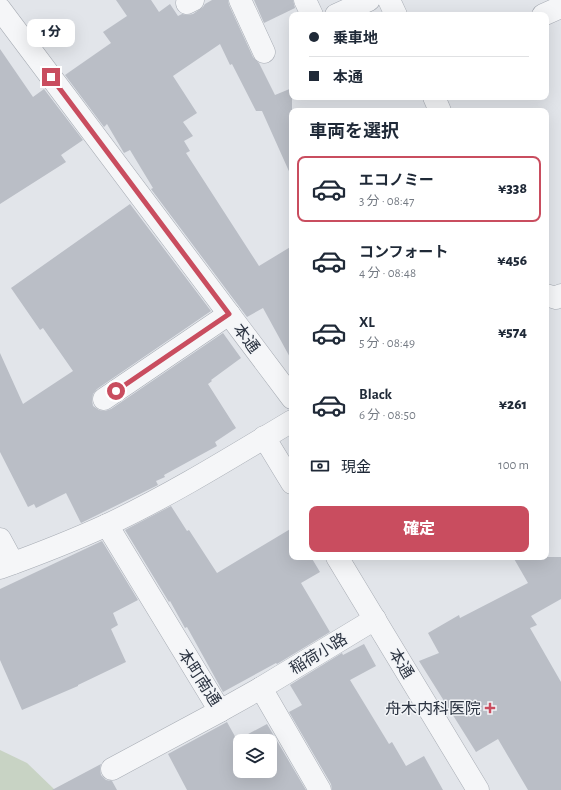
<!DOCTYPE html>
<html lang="ja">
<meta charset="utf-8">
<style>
body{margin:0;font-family:"Alegreya Sans","Noto Sans JP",sans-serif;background:#f2f2f3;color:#1f2937;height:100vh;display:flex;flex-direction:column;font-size:15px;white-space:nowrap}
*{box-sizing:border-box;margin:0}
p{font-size:13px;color:#747a83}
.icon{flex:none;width:22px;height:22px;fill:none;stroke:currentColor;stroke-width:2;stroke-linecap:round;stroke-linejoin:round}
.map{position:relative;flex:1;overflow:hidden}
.panel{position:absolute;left:289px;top:108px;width:260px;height:452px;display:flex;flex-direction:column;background:#fff;border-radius:8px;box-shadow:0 4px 16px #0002}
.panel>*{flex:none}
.banner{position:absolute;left:289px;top:12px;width:260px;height:88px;border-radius:8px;box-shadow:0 4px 16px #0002;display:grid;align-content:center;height:88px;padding:0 20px;background:#fff}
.buttons{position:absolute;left:233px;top:734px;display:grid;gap:8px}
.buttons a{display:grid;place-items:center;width:44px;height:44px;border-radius:8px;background:#fff;box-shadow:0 4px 16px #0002;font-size:20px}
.end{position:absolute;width:18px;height:18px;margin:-9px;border:5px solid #c94d5f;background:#fff;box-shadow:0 0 0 2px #fff}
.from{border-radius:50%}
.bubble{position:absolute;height:28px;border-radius:8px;background:#fff;box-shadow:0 4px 16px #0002;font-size:13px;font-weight:800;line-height:28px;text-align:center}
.banner b{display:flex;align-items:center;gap:14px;height:38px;font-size:15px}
.banner b+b{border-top:1px solid #e0e1e3}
.banner i{width:10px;height:10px;background:#1f2937}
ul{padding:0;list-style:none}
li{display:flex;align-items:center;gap:12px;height:66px;margin:0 8px 6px;padding:0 12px;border:2px solid transparent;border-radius:8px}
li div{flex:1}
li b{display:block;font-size:15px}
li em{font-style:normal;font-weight:800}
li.on{border-color:#c94d5f}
li>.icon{width:36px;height:36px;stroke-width:1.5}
h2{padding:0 20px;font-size:18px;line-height:48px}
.pay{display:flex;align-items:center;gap:10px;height:44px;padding:0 20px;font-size:15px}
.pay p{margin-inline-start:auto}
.button{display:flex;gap:8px;margin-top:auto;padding:8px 20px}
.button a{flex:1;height:46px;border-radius:8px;background:#c94d5f;color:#fff;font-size:16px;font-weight:800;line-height:46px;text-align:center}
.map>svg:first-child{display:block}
.green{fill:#c8d3c4}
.building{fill:#babec6;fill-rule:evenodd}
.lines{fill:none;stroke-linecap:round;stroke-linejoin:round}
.minor-casing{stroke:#a7acb4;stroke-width:23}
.minor{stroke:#f5f6f8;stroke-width:22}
.route{stroke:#c94d5f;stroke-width:5}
.poi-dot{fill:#c94d5f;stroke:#f2f4f7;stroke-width:1.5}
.labels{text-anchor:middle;stroke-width:3;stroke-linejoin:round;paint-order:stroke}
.street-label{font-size:16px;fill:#2b3341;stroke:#f2f4f7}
.poi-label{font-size:16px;fill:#2b3341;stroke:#f2f4f7;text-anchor:end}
</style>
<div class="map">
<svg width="561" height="790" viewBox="0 0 561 790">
<rect width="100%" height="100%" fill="#e2e5ea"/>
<!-- green -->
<path class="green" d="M 0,750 L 27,763 L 55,790 L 0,790 Z"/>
<!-- building -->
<g class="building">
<path d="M 116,0 L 151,0 L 159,12 L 170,4 L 178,16 L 182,14 L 187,15 L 193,14 L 203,7 L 205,4 L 212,0 L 228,0 L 229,5 L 253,57 L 259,63 L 275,95 L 292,88 L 292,178 L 262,111 L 256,111 L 232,64 L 230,65 L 220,44 L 173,76 L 197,113 L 183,122 L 193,136 L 184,141 L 190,151 L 186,153 L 259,266 L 292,246 L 292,361 L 263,308 L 247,317 L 151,189 L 153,188 L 130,150 L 124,153 L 107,124 L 104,127 L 65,75 L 111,43 L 103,32 L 127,16 Z"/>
<path d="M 254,0 L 293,0 L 295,8 L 264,23 Z"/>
<path d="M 0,49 L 33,97 L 44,89 L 83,140 L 61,155 L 66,162 L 0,204 Z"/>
<path d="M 130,204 L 211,311 L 97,389 L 93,394 L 92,400 L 93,406 L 99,410 L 105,411 L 111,409 L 223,333 L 241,358 L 211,380 L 212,381 L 208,384 L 236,428 L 215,442 L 217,446 L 164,475 L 165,477 L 156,481 L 158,485 L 81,523 L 66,493 L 36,508 L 34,504 L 28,507 L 0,452 L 0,353 L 23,404 L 73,371 L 43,328 L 40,330 L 11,288 Z"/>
<path d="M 171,506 L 187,531 L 189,530 L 217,573 L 292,528 L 292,557 L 311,557 L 320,572 L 301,583 L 330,632 L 277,664 L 276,663 L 223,692 L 187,627 L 185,628 L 170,601 L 169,602 L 161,589 L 125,530 Z"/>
<path d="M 102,541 L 138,600 L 113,613 L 118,625 L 111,629 L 126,662 L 78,685 L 78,686 L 22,710 L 0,660 L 0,589 Z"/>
<path d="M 513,557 L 561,557 L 561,599 L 531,616 L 537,625 L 530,628 L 561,682 L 561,790 L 528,790 L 498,739 L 476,752 L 419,661 L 439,653 L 428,633 L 459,615 L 460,618 L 528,583 Z"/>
<path d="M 364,644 L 376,666 L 350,680 L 389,744 L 392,742 L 406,766 L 424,756 L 443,790 L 332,790 L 331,784 L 289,712 L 302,705 L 290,685 L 342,653 L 343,655 Z"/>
<path d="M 227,722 L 237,740 L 267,724 L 306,790 L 187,790 L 168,754 ZM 240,741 L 270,741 L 270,771 L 240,771 Z"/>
<path d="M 101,764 L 100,769 L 101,775 L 106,780 L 112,781 L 117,790 L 52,790 Z"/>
</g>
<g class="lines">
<defs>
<g id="minor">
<path d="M 240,0 L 264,52"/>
<path d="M 305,0 L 312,15"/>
<path d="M 389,0 L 396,15"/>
<path d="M 187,3 L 193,0"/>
<path d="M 0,9 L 292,398"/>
<path d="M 336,15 L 369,0"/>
<path d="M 543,15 L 561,7"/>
<path d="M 434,97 L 440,111"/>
<path d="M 546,295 L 556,298 L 561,295"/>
<path d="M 104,399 L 229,314"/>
<path d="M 264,437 L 292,483"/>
<path d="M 107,525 L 220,711 L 261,688 L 375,619"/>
<path d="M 0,539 L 13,563"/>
<path d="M 337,557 L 478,790"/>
<path d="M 0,568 C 36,555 72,541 107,525 C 171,495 232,457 292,421"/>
<path d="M 261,688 L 320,790"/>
<path d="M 112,769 L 220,711"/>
</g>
</defs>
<!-- minor casing -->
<use href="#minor" class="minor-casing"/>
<!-- minor -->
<use href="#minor" class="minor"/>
</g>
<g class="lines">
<!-- route -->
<path class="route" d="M 51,77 L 229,314 L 116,391"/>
</g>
<!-- markers -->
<path class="poi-dot" d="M488 702h4v4h4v4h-4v4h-4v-4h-4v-4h4z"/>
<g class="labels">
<!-- street labels -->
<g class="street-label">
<text transform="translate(247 338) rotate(53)" y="6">本通</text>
<text transform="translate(318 653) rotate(-31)" y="6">稲荷小路</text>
<text transform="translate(402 663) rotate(59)" y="6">本通</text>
<text transform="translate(200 677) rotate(57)" y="6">本町南通</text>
</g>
<!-- poi labels -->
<g class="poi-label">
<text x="481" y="714">舟木内科医院</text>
</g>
</g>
</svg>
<div class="buttons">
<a><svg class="icon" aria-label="layers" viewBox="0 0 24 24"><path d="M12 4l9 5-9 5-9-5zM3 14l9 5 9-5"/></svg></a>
</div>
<i class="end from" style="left:116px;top:391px"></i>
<i class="end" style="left:51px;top:77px"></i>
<div class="bubble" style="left:27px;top:19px;width:48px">1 分</div>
<div class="banner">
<b><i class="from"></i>乗車地</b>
<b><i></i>本通</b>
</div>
<section class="panel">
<h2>車両を選択</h2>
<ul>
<li class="on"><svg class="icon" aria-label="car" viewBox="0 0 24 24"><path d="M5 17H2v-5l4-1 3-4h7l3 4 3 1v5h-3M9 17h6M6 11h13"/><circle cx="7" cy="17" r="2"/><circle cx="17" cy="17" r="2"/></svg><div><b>エコノミー</b><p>3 分 · 08:47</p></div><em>¥338</em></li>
<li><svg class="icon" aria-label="car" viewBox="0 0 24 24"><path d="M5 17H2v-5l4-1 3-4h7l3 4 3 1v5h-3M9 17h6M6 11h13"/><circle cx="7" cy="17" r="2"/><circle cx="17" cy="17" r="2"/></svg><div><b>コンフォート</b><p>4 分 · 08:48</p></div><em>¥456</em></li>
<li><svg class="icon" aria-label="car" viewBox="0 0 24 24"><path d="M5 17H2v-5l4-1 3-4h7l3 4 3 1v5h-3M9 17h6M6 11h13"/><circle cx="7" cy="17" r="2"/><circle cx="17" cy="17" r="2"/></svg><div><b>XL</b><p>5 分 · 08:49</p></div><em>¥574</em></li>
<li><svg class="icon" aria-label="car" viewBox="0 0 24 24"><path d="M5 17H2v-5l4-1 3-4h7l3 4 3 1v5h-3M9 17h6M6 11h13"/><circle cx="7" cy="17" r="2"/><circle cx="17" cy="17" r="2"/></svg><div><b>Black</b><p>6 分 · 08:50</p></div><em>¥261</em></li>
</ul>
<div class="pay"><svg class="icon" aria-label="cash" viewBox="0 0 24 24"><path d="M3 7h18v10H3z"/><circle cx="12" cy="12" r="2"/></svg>現金<p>100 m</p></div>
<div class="button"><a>確定</a></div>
</section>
</div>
